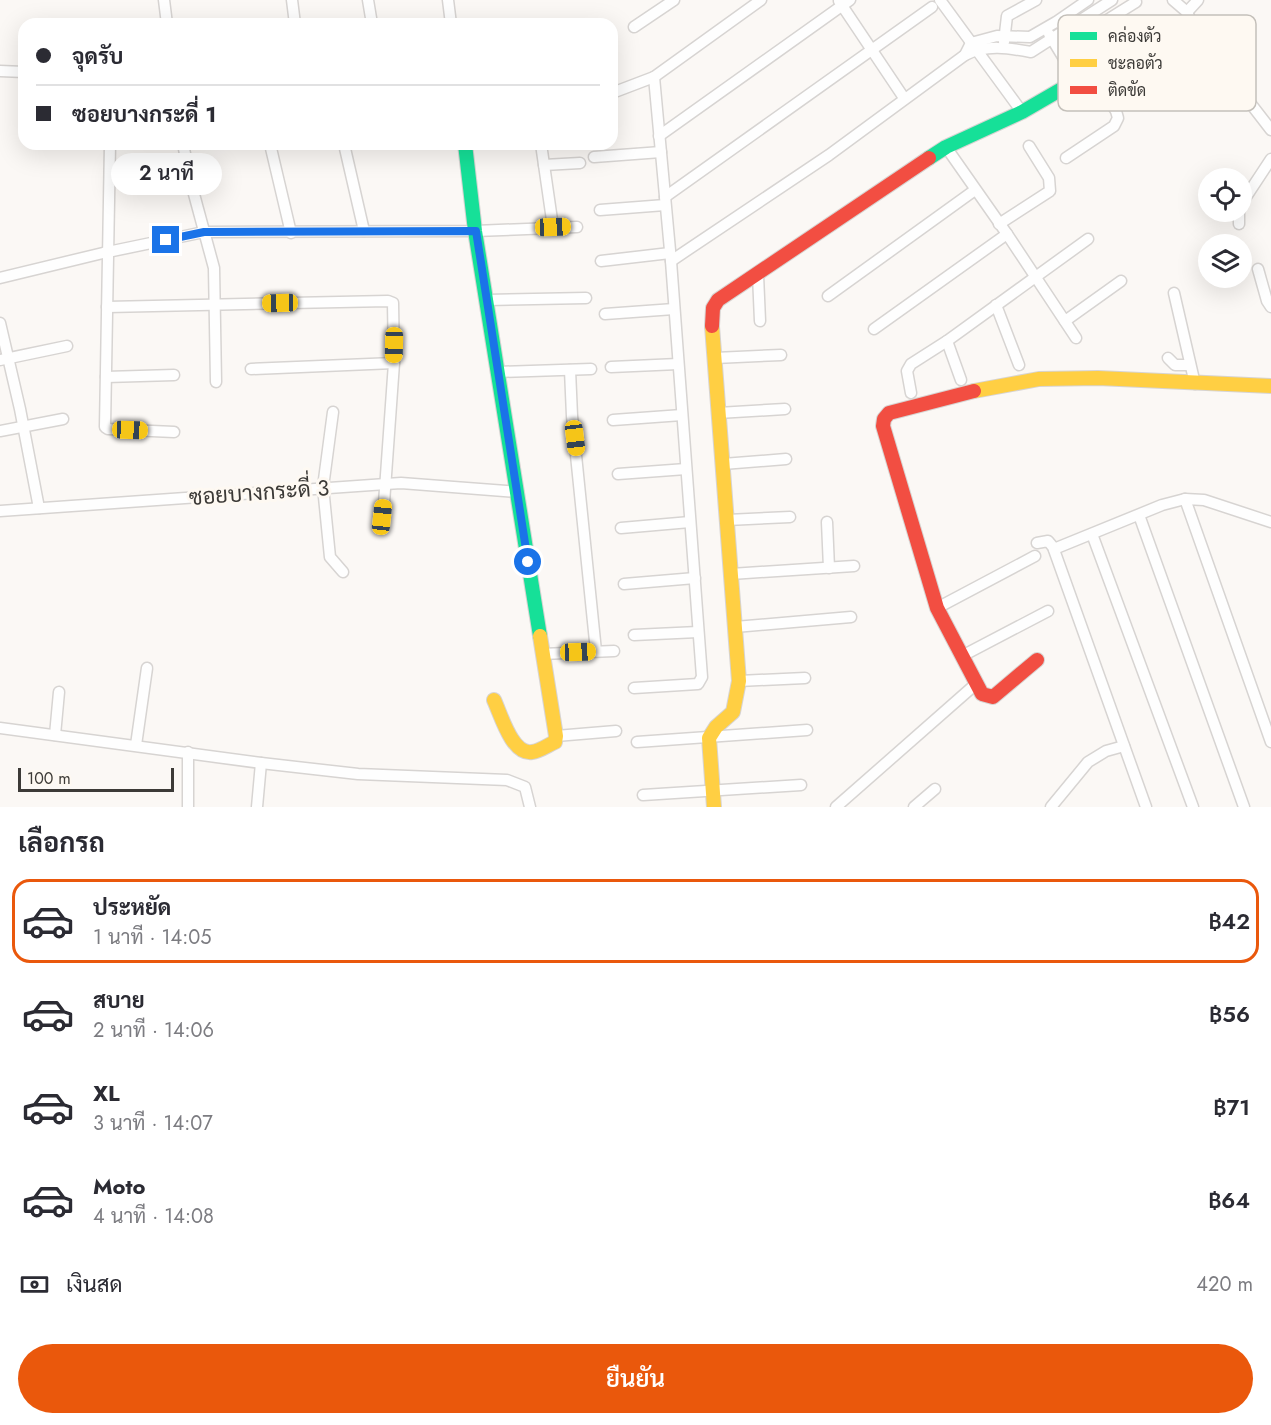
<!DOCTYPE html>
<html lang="th">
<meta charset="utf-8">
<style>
body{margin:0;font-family:Jost,Sarabun,sans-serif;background:#f7f7f7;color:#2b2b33;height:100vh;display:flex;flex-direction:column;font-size:22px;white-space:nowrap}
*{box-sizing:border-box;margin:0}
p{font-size:20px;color:#7c7c81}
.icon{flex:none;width:33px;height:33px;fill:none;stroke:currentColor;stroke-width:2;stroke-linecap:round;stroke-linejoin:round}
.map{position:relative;height:807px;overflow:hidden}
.details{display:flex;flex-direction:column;background:#fff;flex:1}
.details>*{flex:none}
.hud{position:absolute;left:18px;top:18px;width:600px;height:132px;border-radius:18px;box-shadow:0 6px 24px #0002;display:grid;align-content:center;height:132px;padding:0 18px;background:#fff}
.tools{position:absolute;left:1198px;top:168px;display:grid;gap:12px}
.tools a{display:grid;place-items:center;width:54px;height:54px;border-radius:50%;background:#fff;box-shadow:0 6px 24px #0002;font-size:30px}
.scale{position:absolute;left:18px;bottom:15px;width:156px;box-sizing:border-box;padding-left:6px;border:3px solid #3c3a37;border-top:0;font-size:16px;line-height:21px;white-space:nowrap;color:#3c3a37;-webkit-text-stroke:4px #fef9f2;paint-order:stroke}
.end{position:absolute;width:27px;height:27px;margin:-14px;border:8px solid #1a73e8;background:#fff;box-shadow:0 0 0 3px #fff}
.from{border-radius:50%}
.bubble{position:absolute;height:42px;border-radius:21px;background:#fff;box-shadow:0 6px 24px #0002;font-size:20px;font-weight:600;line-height:42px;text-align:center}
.car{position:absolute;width:18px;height:36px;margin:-18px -9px;border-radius:8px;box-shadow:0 0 4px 2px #0007;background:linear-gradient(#f5c518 24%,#345 0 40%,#f5c518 0 76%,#345 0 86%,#f5c518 0)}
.hud b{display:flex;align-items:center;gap:21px;height:57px;font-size:22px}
.hud b+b{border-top:2px solid #e1e1e2}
.hud i{width:15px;height:15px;background:#2b2b33}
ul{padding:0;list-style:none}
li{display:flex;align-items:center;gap:18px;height:84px;margin:0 12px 9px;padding:0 6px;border:3px solid transparent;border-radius:18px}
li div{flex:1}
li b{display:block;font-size:22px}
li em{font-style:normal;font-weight:600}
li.active{border-color:#ea580c}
li>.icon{width:54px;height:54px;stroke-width:1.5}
h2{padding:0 18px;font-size:27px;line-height:72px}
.pay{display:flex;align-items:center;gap:15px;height:66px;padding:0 18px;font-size:22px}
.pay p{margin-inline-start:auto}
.button{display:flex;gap:12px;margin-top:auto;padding:12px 18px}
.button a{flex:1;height:69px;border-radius:36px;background:#ea580c;color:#fff;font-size:24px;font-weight:600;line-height:69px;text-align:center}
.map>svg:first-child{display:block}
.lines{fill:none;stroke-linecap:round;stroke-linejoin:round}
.street-casing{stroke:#d7d4d2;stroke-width:13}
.fast-casing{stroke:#d7d4d2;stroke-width:16}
.slow-casing{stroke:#d7d4d2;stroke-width:16}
.jam-casing{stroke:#d7d4d2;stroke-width:16}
.street{stroke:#fefefe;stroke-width:10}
.fast{stroke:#16e098;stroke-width:14}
.slow{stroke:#ffcf43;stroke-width:14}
.jam{stroke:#f24e42;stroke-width:14}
.route{stroke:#1a73e8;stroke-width:8}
.labels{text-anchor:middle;stroke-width:6;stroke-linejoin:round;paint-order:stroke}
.street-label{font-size:22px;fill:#3c3a37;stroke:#fef9f2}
.key{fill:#fef9f2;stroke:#c4c0ba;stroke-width:1.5}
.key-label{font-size:16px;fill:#3c3a37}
</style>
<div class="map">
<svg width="1271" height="807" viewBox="0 0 1271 807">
<rect width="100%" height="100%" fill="#fbf8f5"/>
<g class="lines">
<defs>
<g id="street">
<path d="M 164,0 L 167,24"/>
<path d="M 292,0 L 295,24"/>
<path d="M 368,0 L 372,24"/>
<path d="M 448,0 L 451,24"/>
<path d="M 940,0 L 1022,112"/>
<path d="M 1173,0 L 1187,12 L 1196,33 L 1271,130"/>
<path d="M 839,1 L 904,98"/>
<path d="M 1187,12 L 1198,0"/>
<path d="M 1059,21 L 1116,111 L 1118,118 L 1114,126 L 1066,158"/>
<path d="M 634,27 L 674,0"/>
<path d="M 1049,34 L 1077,80"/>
<path d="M 1004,42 L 1007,16 L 1036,0"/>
<path d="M 1072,42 L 1136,2"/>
<path d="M 965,55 L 971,43 L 997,36 L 1030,37 L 1056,22 L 1088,0"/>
<path d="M 0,71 L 24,72"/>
<path d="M 1151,91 L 1134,66 L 1135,61 L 1155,46 L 1160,47 L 1168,54 L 1196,33"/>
<path d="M 612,93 L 654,77 L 761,0"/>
<path d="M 659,136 L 850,0"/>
<path d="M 110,144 L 105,427 L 108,429 L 174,432"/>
<path d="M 183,144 L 191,183 L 214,268 L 216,382"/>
<path d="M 270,144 L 291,233"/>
<path d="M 344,144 L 364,231"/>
<path d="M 541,144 L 553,227"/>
<path d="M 946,147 L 1007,234 L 1076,338"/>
<path d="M 594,157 L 661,152"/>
<path d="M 544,165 L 580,163"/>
<path d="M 665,197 L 932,7"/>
<path d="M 1242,203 L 1271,159"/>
<path d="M 600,210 L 665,205"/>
<path d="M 999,224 L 1050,191 L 1049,178 L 1029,146"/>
<path d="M 1239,224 L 1239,212"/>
<path d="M 601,261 L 670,253"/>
<path d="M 671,261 L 829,155 L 965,55 C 986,44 1009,48 1031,52 L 1112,0"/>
<path d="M 1258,269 L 1267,301 L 1271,307"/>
<path d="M 758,275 L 760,321"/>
<path d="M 0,278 L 103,253 L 204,232 L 475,231 L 577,227"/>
<path d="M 1174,293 L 1195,384"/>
<path d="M 828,296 L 975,190"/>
<path d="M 487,300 L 586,298"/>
<path d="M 996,305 L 1019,365"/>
<path d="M 107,307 L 388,301 L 393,303 L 394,363 L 383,517"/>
<path d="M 605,314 L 674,309"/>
<path d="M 1065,321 L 1121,281"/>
<path d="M 0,323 L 20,409 L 39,508"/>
<path d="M 874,329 L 1007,234"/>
<path d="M 947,341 L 961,380"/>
<path d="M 715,358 L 781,355"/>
<path d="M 1168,358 L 1175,365 L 1190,365"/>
<path d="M 0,360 L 67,346"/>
<path d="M 611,367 L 678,364"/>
<path d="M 251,369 L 394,363"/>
<path d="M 570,370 L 572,416 L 596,651"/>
<path d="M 498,372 L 591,369"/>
<path d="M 106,377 L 174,375"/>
<path d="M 911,393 L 907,371 L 911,364 L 947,341 L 1088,239"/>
<path d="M 333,412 L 323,487 L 330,557 L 343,572"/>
<path d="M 718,413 L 785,409"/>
<path d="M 613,420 L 682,415"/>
<path d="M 0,431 L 63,419"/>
<path d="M 723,464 L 786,459"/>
<path d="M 618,474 L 686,469"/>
<path d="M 1185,499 L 1271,742"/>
<path d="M 0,511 L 386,484 L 401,483 L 518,492"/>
<path d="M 1139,515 L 1244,807"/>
<path d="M 727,520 L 790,517"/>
<path d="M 827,522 L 829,568"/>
<path d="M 621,528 L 690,522"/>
<path d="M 1092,534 L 1193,807"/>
<path d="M 1037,543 L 1048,541 L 1053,547 L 1146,807"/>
<path d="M 1054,549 L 1162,505 L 1185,499 L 1204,500 L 1271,522"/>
<path d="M 731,574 L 854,566"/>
<path d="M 624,584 L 695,578"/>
<path d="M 937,608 L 1035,556"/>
<path d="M 735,627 L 851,617"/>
<path d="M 634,635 L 698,632"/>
<path d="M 542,654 L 614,651"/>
<path d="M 962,656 L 1048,611"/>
<path d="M 739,681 L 805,678"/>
<path d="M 634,688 L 698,684 L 702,677 L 671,261 L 654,77"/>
<path d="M 0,728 L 261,763 L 358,774 L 507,780 L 525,787 L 530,807"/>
<path d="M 55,735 L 59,692"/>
<path d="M 556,736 L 616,731"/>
<path d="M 637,742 L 807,730"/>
<path d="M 136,745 L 147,668"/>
<path d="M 188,752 L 188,807"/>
<path d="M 643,795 L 801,785"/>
<path d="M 257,807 L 261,763"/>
<path d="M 836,807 L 977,683"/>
<path d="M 914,807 L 935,789"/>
<path d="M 1051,807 L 1088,762 L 1106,751 L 1124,746"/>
</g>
<g id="fast">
<path d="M 465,144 L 475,231 L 540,636"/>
<path d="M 929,158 L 946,147 L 1022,112 L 1091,72"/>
</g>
<g id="slow">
<path d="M 712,326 L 739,681 L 733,712 L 716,727 L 709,738 L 714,807"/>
<path d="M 974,391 L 1039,379 L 1098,378 L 1271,386"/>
<path d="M 494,700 C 501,715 512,755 532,752 C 540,751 548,745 555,742 L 556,736 L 540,636"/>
</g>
<g id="jam">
<path d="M 712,326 L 713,308 L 718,300 L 929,158"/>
<path d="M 974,391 L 889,413 L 884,419 L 883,426 L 937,608 L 982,694 L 993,697 L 1037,660"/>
</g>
</defs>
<!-- street casing -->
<use href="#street" class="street-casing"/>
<!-- fast casing -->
<use href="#fast" class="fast-casing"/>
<!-- slow casing -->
<use href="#slow" class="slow-casing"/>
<!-- jam casing -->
<use href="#jam" class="jam-casing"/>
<!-- street -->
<use href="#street" class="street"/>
<!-- fast -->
<use href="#fast" class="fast"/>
<!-- slow -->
<use href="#slow" class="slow"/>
<!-- jam -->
<use href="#jam" class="jam"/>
</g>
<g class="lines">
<!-- route -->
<path class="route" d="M 166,240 L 204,232 L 476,231 L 528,562"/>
</g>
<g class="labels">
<!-- street labels -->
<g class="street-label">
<text transform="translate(259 492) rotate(-4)" y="8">ซอยบางกระดี่ 3</text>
</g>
</g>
<!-- legend -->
<rect x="1058" y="15" width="198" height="96" rx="9" class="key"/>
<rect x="1070" y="32" width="27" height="8" fill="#16e098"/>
<rect x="1070" y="59" width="27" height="8" fill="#ffcf43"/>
<rect x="1070" y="86" width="27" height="8" fill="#f24e42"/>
<g class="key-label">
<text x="1108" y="42">คล่องตัว</text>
<text x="1108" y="69">ชะลอตัว</text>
<text x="1108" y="96">ติดขัด</text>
</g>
</svg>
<div class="tools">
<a><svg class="icon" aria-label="locate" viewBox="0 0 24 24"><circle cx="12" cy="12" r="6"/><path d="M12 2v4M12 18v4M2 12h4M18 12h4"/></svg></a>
<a><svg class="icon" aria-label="layers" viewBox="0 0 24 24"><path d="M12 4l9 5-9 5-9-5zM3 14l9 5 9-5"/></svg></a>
</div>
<div class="scale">100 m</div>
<i class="end from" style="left:528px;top:562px"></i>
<i class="end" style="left:166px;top:240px"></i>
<div class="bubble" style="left:111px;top:153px;width:111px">2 นาที</div>
<i class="car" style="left:553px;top:227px;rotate:88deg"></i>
<i class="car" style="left:280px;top:303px;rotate:269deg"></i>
<i class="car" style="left:394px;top:345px;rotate:181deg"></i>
<i class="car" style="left:130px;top:430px;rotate:92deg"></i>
<i class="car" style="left:575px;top:438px;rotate:173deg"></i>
<i class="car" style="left:382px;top:517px;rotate:6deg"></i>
<i class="car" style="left:578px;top:652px;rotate:88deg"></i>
<div class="hud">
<b><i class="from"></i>จุดรับ</b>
<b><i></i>ซอยบางกระดี่ 1</b>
</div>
</div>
<section class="details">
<h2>เลือกรถ</h2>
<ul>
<li class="active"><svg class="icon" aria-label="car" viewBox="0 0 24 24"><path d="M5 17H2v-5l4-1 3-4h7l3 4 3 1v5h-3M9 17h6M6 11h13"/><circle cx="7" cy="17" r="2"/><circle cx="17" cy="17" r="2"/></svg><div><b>ประหยัด</b><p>1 นาที · 14:05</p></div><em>฿42</em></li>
<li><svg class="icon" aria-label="car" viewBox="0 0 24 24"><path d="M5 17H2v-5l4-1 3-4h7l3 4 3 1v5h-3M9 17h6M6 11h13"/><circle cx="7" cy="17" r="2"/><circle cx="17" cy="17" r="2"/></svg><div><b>สบาย</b><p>2 นาที · 14:06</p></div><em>฿56</em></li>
<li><svg class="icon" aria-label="car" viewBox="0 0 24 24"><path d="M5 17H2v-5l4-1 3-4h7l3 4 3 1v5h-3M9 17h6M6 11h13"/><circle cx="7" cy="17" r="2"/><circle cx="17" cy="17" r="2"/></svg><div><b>XL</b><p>3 นาที · 14:07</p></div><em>฿71</em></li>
<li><svg class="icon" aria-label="car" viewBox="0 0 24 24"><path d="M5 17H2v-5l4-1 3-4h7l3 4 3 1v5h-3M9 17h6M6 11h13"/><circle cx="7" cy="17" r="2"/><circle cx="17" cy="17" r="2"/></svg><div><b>Moto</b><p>4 นาที · 14:08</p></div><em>฿64</em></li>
</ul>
<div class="pay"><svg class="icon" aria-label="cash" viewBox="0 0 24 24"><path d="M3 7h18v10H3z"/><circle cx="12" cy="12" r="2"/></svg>เงินสด<p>420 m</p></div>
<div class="button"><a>ยืนยัน</a></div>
</section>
